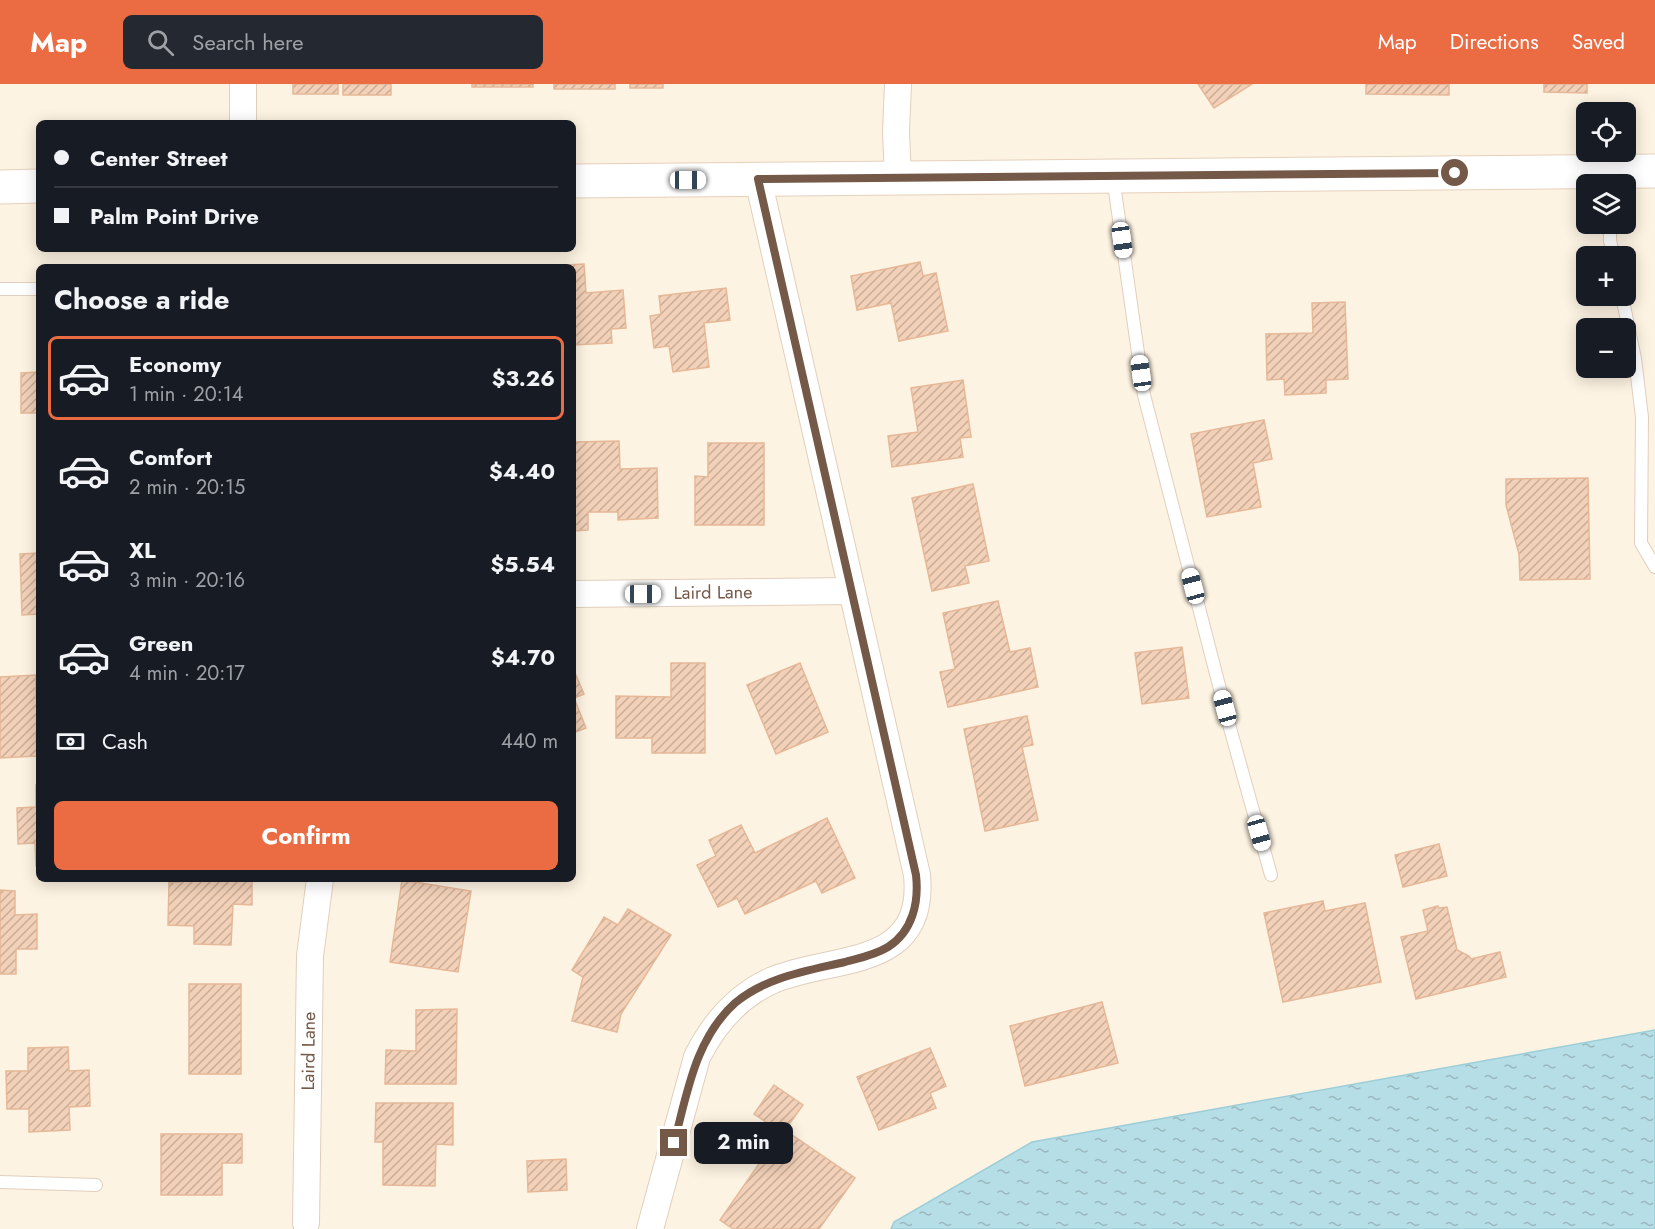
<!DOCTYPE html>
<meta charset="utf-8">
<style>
body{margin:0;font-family:Jost,sans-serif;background:#242831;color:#f1f3f6;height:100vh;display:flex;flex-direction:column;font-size:22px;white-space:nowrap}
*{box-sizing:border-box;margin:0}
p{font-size:20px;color:#9ea1a6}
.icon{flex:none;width:33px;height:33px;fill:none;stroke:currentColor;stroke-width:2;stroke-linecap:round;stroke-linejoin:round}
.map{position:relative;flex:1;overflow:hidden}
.sheet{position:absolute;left:36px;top:180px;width:540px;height:618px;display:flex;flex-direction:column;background:#171b24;border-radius:9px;box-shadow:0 3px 15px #0003}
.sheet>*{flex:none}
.top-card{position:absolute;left:36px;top:36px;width:540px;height:132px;border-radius:9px;box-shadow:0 3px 15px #0003;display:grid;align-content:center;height:132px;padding:0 18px;background:#171b24}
.fabs{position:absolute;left:1576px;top:18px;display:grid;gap:12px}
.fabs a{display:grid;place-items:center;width:60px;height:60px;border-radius:9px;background:#171b24;box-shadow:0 3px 15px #0003;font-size:30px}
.end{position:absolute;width:27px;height:27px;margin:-14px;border:8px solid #755948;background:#fff;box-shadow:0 0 0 3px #fff}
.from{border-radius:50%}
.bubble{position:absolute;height:42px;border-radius:9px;background:#171b24;box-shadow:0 3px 15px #0003;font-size:20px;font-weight:700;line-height:42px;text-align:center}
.car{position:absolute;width:18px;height:36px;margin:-18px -9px;border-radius:8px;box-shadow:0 0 4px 2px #0007;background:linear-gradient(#fff 24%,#345 0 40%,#fff 0 76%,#345 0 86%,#fff 0)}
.top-card b{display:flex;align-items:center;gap:21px;height:57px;font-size:22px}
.top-card b+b{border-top:2px solid #363941}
.top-card i{width:15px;height:15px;background:#f1f3f6}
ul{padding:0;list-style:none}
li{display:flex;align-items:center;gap:18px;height:84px;margin:0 12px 9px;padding:0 6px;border:3px solid transparent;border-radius:9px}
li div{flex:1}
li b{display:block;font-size:22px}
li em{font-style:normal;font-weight:700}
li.current{border-color:#eb6c43}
li>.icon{width:54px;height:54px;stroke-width:1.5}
h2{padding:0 18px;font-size:27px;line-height:72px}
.pay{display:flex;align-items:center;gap:15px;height:66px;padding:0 18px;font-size:22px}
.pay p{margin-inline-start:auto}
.primary-button{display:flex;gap:12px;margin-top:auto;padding:12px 18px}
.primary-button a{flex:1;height:69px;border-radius:9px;background:#eb6c43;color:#fff;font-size:24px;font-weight:700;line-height:69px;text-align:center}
header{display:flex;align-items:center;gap:36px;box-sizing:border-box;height:84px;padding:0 30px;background:#eb6c43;color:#fff}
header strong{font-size:28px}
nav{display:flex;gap:33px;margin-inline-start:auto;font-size:21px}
.search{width:420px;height:54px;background:#242831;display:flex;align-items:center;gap:15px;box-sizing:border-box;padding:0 21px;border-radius:9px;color:#9ea1a6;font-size:22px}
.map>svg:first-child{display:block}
.water{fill:url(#water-ripples);stroke:#9cced9;stroke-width:1.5}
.building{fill:url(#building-hatch);stroke:#e6b898;stroke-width:1.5}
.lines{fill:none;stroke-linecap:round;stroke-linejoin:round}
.lane-casing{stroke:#e1cfbd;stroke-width:14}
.street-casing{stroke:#e1cfbd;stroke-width:28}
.secondary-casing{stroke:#e6d0bb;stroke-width:35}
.lane{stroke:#fff;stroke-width:12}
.street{stroke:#fff;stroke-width:26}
.secondary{stroke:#fff;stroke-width:33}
.route{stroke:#755948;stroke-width:8}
.labels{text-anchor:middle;stroke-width:4.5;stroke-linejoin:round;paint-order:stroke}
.street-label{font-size:18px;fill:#755948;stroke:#fff7e8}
</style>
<header>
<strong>Map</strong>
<div class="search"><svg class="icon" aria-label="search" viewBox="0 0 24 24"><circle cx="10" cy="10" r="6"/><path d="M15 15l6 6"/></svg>Search here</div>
<nav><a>Map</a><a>Directions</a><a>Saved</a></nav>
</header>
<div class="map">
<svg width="1655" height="1145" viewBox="0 0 1655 1145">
<defs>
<pattern id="water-ripples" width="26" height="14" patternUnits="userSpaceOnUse" patternTransform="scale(1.5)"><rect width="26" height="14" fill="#b6dee7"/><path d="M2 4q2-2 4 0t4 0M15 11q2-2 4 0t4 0" fill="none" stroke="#99b7bd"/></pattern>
<pattern id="building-hatch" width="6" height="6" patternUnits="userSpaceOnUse" patternTransform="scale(1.5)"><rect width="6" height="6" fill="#f3d1b8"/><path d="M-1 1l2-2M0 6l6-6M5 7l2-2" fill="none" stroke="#c9ad98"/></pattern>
</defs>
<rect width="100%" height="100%" fill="#fdf3e2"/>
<!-- water -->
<path class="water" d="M 1655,946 L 1655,1145 L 891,1145 L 894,1138 L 1032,1058 Z"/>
<!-- building -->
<g class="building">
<rect x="293" y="0" width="45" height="10"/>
<rect x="343" y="0" width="48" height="11"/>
<rect x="472" y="0" width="61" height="3"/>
<rect x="554" y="0" width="61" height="5"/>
<rect x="630" y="0" width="33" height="4"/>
<path d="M 1198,0 L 1252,0 L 1214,24 Z"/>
<path d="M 1366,0 L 1449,0 L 1449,11 L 1366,10 Z"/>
<path d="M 1544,0 L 1587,0 L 1587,9 L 1544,8 Z"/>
<path d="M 920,178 L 923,192 L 936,189 L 948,247 L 899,257 L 891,219 L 857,226 L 851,192 Z"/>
<path d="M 584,180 L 586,209 L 623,206 L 626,244 L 611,245 L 612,259 L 573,261 L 573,183 L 547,182 Z"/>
<path d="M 726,204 L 730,236 L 704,239 L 709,283 L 673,288 L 669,262 L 654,264 L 650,232 L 661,230 L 659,212 Z"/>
<path d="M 1345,218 L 1348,295 L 1326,296 L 1326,309 L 1285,311 L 1284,295 L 1267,296 L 1266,250 L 1313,249 L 1312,219 Z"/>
<path d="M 39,288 L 39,329 L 21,329 L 21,289 Z"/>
<path d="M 963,296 L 971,353 L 960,354 L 963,373 L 892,383 L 888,352 L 918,348 L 911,304 Z"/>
<path d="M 1264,336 L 1272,375 L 1253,379 L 1261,423 L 1207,433 L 1191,350 Z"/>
<path d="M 619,357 L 620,385 L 657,384 L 658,434 L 618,436 L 618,428 L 588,428 L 588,446 L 573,447 L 573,358 Z"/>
<path d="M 708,359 L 764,359 L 764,441 L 695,441 L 695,392 L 708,393 Z"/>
<path d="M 1588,394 L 1590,495 L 1520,496 L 1519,470 L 1506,421 L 1506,395 Z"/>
<path d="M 973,400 L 989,477 L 965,482 L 969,499 L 932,507 L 912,414 Z"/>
<path d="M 39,469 L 39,530 L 22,531 L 20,470 Z"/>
<path d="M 998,517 L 1010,568 L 1030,564 L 1038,603 L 948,623 L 940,588 L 955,585 L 943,529 Z"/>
<path d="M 1182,563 L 1189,614 L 1142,620 L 1135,569 Z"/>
<path d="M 671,579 L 705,579 L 705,669 L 652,669 L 652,654 L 616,654 L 616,612 L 671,613 Z"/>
<path d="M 800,579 L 828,648 L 776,670 L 747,601 Z"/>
<path d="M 573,584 L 584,610 L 574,614 L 586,644 L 573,649 Z"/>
<path d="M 36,591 L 36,614 L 39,614 L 39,650 L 36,650 L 37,672 L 0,674 L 0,593 Z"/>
<path d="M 1027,632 L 1033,661 L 1022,663 L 1038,736 L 985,747 L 964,645 Z"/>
<path d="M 36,701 L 39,701 L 39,782 L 36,782 L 35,759 L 18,760 L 17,724 L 36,723 Z"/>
<path d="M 827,734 L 855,794 L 822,809 L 816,797 L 745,830 L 737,814 L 718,823 L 697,781 L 716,772 L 709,756 L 741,741 L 755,769 Z"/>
<path d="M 1439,760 L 1447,792 L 1403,803 L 1395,771 Z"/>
<path d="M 180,795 L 252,795 L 252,821 L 233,820 L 231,861 L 194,860 L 194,842 L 168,841 L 169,798 L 180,798 Z"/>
<path d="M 402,796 L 471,807 L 458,888 L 390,878 Z"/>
<path d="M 0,806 L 15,807 L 15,831 L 37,830 L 37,865 L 16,865 L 16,890 L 0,890 Z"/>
<path d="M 1323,817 L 1325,827 L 1365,819 L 1381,898 L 1283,918 L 1264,829 Z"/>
<path d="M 1438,822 L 1439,824 L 1447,823 L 1457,866 L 1469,872 L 1471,875 L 1500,868 L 1506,893 L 1416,915 L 1401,853 L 1428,847 L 1423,826 Z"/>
<path d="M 628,825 L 671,851 L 621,930 L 617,948 L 572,937 L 583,893 L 572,886 L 604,833 L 618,841 Z"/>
<rect x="189" y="900" width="52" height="90"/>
<path d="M 1102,918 L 1118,979 L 1025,1002 L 1010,942 Z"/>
<path d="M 457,925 L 456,1000 L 385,1000 L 386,966 L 416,967 L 416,926 Z"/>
<path d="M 68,963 L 69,987 L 89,986 L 90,1022 L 69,1023 L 70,1046 L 29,1048 L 29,1025 L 7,1025 L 6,987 L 28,987 L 28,964 Z"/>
<path d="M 930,964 L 946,1002 L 930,1009 L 936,1024 L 879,1046 L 857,993 Z"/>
<path d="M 774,1001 L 803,1021 L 785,1046 L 855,1094 L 819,1145 L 733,1145 L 720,1136 L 781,1048 L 754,1030 Z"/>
<path d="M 376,1019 L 453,1019 L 453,1061 L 436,1060 L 435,1102 L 383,1101 L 383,1058 L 375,1058 Z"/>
<path d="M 161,1050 L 242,1050 L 242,1079 L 222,1079 L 222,1111 L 161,1111 Z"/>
<path d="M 566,1075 L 567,1106 L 528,1108 L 527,1077 Z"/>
</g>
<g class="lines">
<defs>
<g id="lane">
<path d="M 1113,93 L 1144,311 L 1230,644 L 1271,791"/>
<path d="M 1610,140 L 1610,157 L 1614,172"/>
<path d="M 0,205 L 39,205"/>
<path d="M 1622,212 L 1635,275 L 1642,333 L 1641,459 L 1655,483"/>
<path d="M 0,1098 L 96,1101"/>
</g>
<g id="street">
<path d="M 898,0 L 896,48 L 898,94"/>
<path d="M 243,39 L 243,0"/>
<path id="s1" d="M 573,510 L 852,507"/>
<path id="s2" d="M 306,1139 L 310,872 L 320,795"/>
<path d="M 650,1145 L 697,973 C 714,939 737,912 773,896 C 834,871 926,886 917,791 L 758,95"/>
</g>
<g id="secondary">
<path d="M 573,97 L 1655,87"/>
<path d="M 0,103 L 39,102"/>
</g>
</defs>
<!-- lane casing -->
<use href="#lane" class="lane-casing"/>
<!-- street casing -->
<use href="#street" class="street-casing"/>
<!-- secondary casing -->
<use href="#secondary" class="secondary-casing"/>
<!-- lane -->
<use href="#lane" class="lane"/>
<!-- street -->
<use href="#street" class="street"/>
<!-- secondary -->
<use href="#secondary" class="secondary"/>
</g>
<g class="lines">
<!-- route -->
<path class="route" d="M 674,1059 C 687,1010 695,955 735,919 C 766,893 807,887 845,878 C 860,874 875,871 888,863 C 913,847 919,818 916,791 L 758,95 L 1455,89"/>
</g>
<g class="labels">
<!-- street labels -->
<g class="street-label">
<text dy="6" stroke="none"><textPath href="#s1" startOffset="140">Laird Lane</textPath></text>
<text dy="6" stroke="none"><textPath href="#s2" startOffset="172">Laird Lane</textPath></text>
</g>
</g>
</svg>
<div class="fabs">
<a><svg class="icon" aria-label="locate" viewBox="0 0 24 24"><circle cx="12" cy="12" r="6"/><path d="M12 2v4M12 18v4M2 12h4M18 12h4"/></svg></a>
<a><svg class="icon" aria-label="layers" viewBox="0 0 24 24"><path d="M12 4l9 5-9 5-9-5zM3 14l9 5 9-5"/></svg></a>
<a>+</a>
<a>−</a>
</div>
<i class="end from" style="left:1455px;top:89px"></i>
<i class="end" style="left:674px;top:1059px"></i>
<div class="bubble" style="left:694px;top:1038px;width:99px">2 min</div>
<i class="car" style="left:688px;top:96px;rotate:90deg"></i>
<i class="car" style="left:1122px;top:156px;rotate:172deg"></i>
<i class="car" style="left:1141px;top:289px;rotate:352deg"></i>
<i class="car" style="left:1193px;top:502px;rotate:345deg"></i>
<i class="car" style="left:643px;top:510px;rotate:90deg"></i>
<i class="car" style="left:1225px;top:624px;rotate:345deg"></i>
<i class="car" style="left:1259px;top:749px;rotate:164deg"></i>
<div class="top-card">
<b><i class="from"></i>Center Street</b>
<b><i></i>Palm Point Drive</b>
</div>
<section class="sheet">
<h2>Choose a ride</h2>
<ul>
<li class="current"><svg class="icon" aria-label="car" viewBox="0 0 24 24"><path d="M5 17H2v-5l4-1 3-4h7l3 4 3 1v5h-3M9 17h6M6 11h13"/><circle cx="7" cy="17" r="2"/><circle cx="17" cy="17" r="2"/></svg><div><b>Economy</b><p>1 min · 20:14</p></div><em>$3.26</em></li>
<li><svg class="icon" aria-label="car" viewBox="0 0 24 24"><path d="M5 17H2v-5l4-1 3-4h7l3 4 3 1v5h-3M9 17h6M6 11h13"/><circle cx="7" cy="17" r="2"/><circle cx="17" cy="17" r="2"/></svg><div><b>Comfort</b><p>2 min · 20:15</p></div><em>$4.40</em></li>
<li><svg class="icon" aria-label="car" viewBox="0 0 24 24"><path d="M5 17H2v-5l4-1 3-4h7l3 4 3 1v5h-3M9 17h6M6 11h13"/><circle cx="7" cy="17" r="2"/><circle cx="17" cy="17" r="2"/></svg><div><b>XL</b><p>3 min · 20:16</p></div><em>$5.54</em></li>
<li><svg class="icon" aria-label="car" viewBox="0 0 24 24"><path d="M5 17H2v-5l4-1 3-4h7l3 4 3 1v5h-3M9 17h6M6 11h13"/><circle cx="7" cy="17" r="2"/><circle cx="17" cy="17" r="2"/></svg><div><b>Green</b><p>4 min · 20:17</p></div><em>$4.70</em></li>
</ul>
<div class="pay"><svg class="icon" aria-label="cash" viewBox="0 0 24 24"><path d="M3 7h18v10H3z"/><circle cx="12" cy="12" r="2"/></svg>Cash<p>440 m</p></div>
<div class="primary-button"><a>Confirm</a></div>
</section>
</div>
